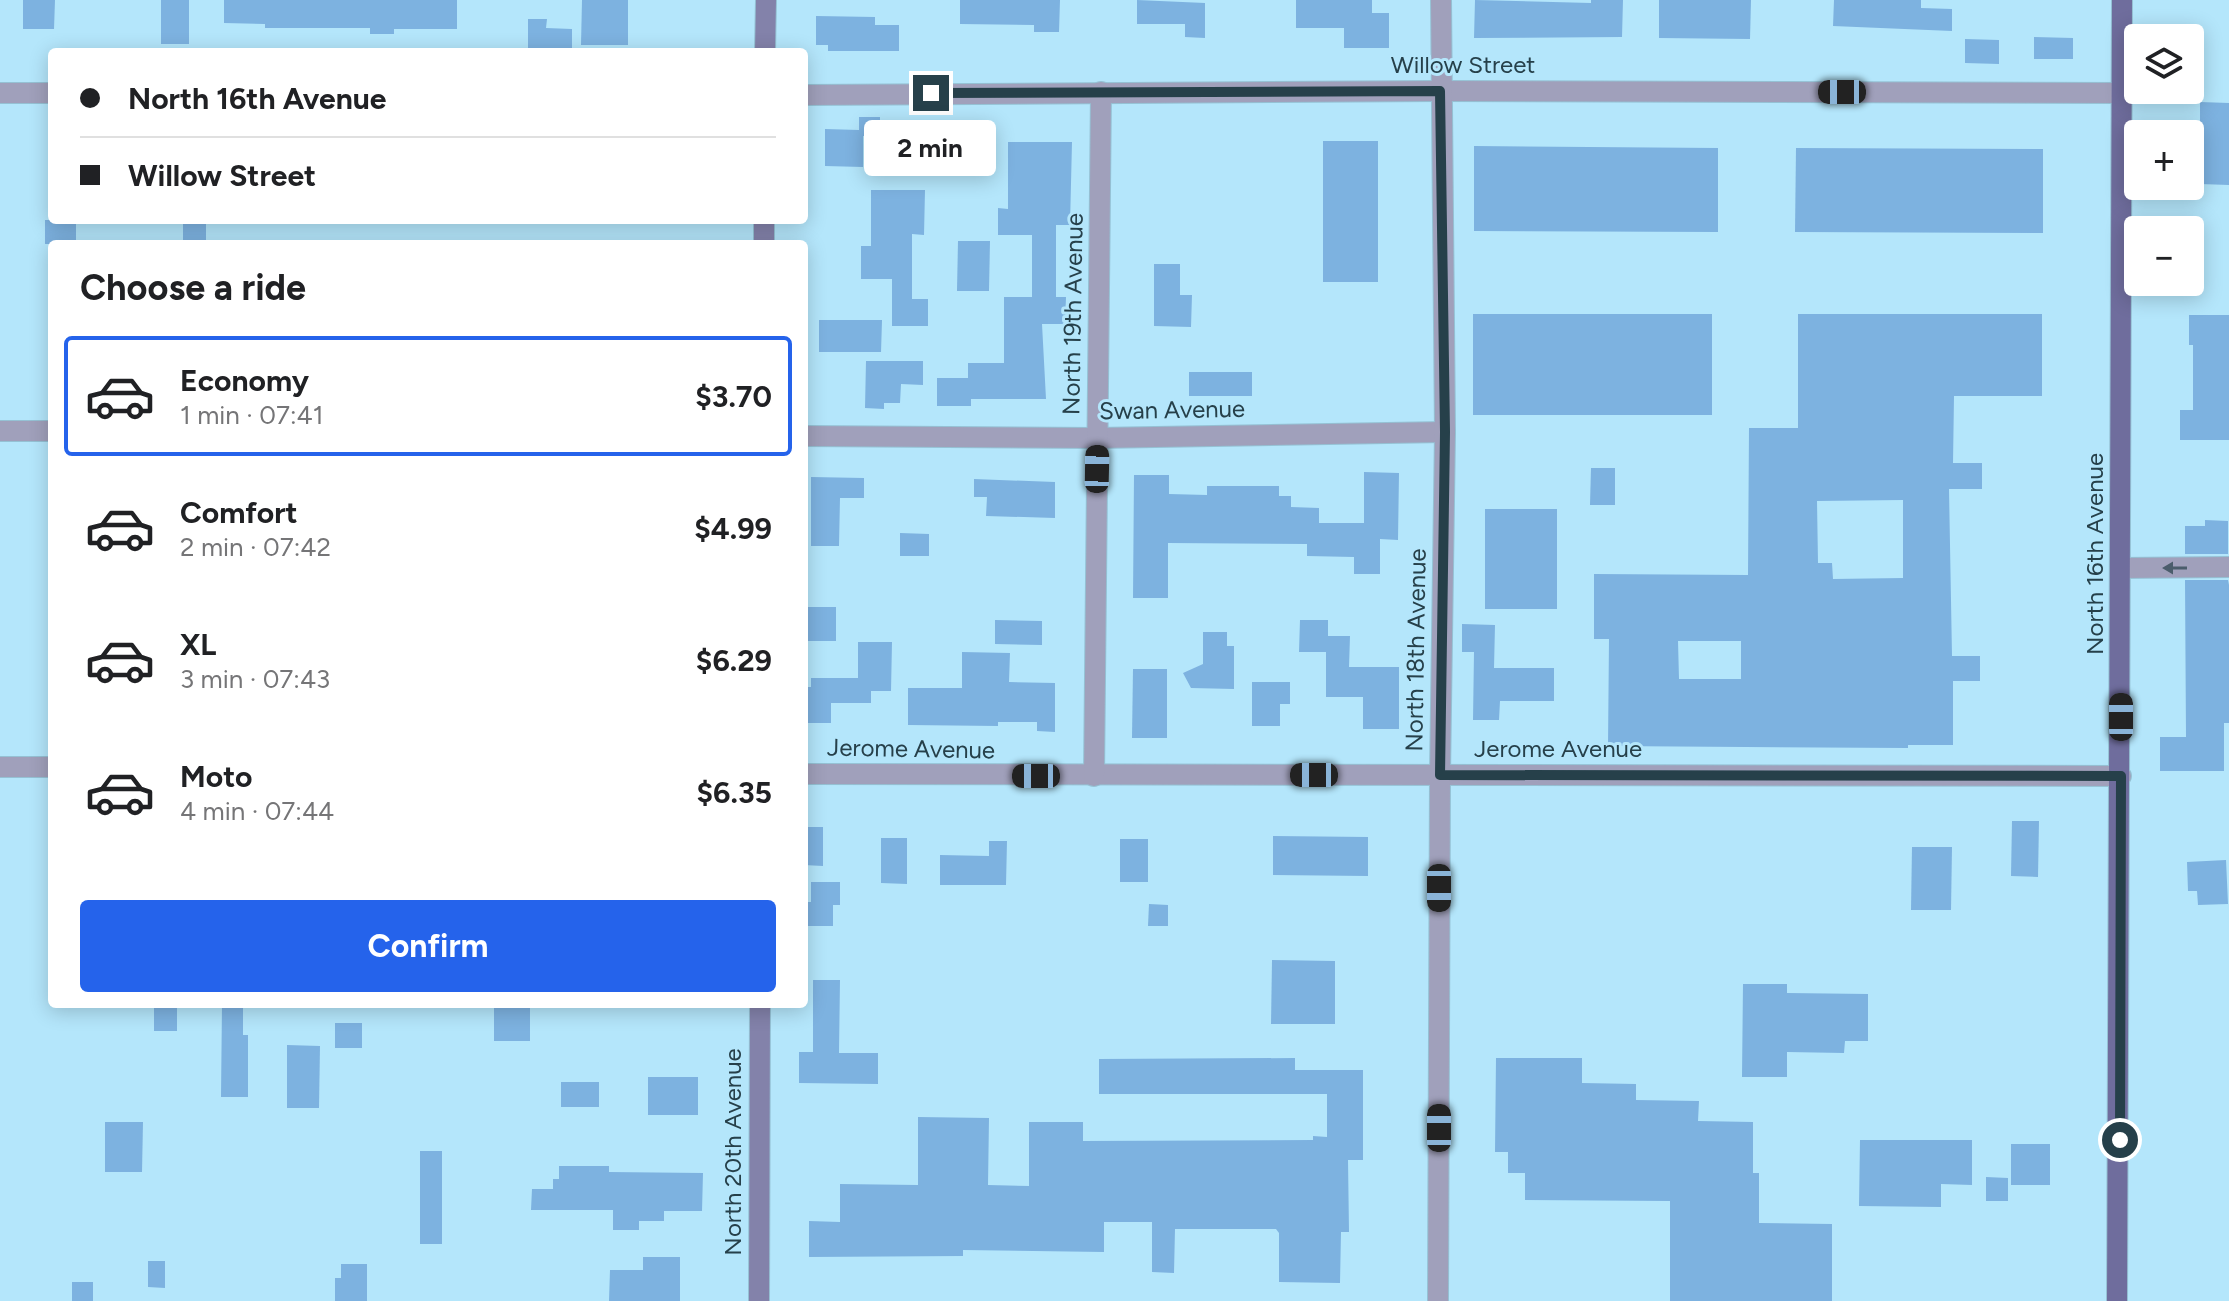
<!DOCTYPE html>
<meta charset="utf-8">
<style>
body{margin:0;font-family:Figtree,sans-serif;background:#f2f2f2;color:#202124;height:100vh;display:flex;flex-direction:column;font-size:30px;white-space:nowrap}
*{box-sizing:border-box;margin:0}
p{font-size:26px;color:#757577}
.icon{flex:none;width:44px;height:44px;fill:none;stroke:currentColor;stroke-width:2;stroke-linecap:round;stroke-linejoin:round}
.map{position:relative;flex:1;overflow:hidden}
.drawer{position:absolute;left:48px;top:240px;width:760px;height:768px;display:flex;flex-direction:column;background:#fff;border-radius:8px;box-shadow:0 4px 20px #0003}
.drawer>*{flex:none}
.hud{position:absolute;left:48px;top:48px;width:760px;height:176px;border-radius:8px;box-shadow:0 4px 20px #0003;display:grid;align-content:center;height:176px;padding:0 32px;background:#fff}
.tools{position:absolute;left:2124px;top:24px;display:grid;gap:16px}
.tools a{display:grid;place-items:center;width:80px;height:80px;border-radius:8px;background:#fff;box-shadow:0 4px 20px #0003;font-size:40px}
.end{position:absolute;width:36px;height:36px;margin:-18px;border:10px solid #26404a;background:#fff;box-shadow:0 0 0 4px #fff}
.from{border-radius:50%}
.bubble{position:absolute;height:56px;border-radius:8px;background:#fff;box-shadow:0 4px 20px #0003;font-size:26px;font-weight:700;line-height:56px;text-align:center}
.car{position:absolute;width:24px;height:48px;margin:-24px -12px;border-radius:10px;box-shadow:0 0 6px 2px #0007;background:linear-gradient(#222 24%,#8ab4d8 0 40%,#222 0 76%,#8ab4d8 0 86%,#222 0)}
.hud b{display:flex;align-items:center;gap:28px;height:76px;font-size:30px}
.hud b+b{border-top:2px solid #e0e0e0}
.hud i{width:20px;height:20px;background:#202124}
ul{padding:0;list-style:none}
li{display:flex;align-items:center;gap:24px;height:120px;margin:0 16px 12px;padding:0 16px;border:4px solid transparent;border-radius:8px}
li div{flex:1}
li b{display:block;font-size:30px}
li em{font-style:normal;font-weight:700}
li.active{border-color:#2563eb}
li>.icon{width:72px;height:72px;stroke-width:1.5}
h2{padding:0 32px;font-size:36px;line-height:96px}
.primary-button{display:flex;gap:16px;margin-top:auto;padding:16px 32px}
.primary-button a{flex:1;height:92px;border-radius:8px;background:#2563eb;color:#fff;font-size:32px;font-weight:700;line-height:92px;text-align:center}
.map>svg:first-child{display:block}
.building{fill:#7db2e0;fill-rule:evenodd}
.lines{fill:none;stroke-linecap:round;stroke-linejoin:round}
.street-casing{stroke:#95c1d4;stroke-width:22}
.secondary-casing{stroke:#95c1d4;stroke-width:22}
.primary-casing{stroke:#95c1d4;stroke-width:22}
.street{stroke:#a0a0bb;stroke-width:20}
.secondary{stroke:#8382aa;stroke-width:20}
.primary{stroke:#6f6d9d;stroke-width:20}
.oneway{fill:#4b5d6c}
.route{stroke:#26404a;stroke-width:10}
.labels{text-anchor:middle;stroke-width:6;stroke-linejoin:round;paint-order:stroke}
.street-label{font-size:24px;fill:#26404a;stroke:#b4e6fb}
</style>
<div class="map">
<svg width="2229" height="1301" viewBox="0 0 2229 1301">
<rect width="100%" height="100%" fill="#b4e6fb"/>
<!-- building -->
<g class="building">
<path d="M 23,0 L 55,0 L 54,29 L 23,29 Z"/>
<rect x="161" y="0" width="28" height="44"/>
<path d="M 224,0 L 457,0 L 457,29 L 394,29 L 394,34 L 370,34 L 370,28 L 265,28 L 265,24 L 224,23 Z"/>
<path d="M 582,0 L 628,0 L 628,45 L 581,45 Z"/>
<path d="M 960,0 L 1060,0 L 1059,32 L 1034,32 L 1034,25 L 960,24 Z"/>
<path d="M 1137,0 L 1205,3 L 1205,38 L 1185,37 L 1185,24 L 1137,24 Z"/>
<path d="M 1296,0 L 1372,0 L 1372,13 L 1389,13 L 1389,48 L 1344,48 L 1344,28 L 1296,28 Z"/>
<path d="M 1475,0 L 1591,3 L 1591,0 L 1623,0 L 1622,37 L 1474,38 Z"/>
<path d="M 1659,0 L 1751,0 L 1750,39 L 1659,38 Z"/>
<path d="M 1834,0 L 1921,0 L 1921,8 L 1952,9 L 1952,31 L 1833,26 Z"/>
<path d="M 816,16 L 875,17 L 875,25 L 899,25 L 899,51 L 828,51 L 828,45 L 816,45 Z"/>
<path d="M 528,19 L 547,19 L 546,28 L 572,29 L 572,52 L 528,52 Z"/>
<path d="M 2034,37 L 2073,38 L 2073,59 L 2034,59 Z"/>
<path d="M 1965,39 L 1999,40 L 1999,64 L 1965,63 Z"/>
<path d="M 2200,102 L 2229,103 L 2229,185 L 2200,184 Z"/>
<path d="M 859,117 L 880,117 L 880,137 L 863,136 L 863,167 L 825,166 L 825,129 L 859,130 Z"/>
<rect x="1323" y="141" width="55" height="141"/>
<path d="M 1008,142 L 1072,142 L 1070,225 L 1056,225 L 1056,297 L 1066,297 L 1065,324 L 1042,324 L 1046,399 L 971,399 L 971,406 L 937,406 L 937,378 L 968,378 L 968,363 L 1004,363 L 1004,297 L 1032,297 L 1032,235 L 998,235 L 998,208 L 1008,209 Z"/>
<path d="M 1474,146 L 1718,148 L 1718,232 L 1474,231 Z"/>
<path d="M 1796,148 L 2043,149 L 2043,233 L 1795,232 Z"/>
<path d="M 871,190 L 925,190 L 924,235 L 912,234 L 912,299 L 928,299 L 928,326 L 892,326 L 892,279 L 861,279 L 861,246 L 871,246 Z"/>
<rect x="45" y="220" width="31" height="24"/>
<rect x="183" y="220" width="23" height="24"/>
<path d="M 958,241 L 990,241 L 989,291 L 957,291 Z"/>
<path d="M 1154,264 L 1180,264 L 1180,295 L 1192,295 L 1191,327 L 1154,326 Z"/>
<rect x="1473" y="314" width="239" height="101"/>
<path d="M 1798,314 L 2042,314 L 2042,396 L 1954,396 L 1953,463 L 1982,463 L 1982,489 L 1949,489 L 1952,656 L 1980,656 L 1980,681 L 1953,681 L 1953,745 L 1908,745 L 1908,748 L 1608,746 L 1609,639 L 1594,639 L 1594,574 L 1748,575 L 1749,428 L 1798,428 ZM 1903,500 L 1903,578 L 1833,579 L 1832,563 L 1818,563 L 1817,501 ZM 1678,641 L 1741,641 L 1741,679 L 1679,679 Z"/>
<path d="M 2189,315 L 2229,315 L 2229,440 L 2180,440 L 2180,410 L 2193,410 L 2193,345 L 2189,345 Z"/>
<path d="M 819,320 L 882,320 L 881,352 L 819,352 Z"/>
<path d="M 866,361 L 923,361 L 923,385 L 901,384 L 900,403 L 884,403 L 884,409 L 865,408 Z"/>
<rect x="1189" y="372" width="63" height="24"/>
<path d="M 1591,468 L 1615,468 L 1615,505 L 1590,505 Z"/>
<path d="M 1364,472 L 1399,473 L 1398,540 L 1380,539 L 1380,574 L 1354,574 L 1354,557 L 1307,556 L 1307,544 L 1168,543 L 1168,598 L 1133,598 L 1134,475 L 1169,475 L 1169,494 L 1207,495 L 1207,486 L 1279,486 L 1279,496 L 1291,496 L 1291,507 L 1319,508 L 1319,523 L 1364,523 Z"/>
<path d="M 811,477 L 864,478 L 864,498 L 840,498 L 839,546 L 811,546 Z"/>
<path d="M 974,479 L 1055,482 L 1055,518 L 986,516 L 987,497 L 974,497 Z"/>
<rect x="1485" y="509" width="72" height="100"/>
<path d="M 2205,520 L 2228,521 L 2228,554 L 2185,554 L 2185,526 L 2205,526 Z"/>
<path d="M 900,533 L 929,534 L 929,556 L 900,556 Z"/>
<path d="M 2185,580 L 2228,580 L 2229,585 L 2229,723 L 2224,723 L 2224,771 L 2160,771 L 2160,737 L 2186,737 Z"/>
<rect x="804" y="607" width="32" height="34"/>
<path d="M 995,620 L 1042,621 L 1042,645 L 995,644 Z"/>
<path d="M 1300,620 L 1328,620 L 1328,636 L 1350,636 L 1349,667 L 1399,667 L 1399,729 L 1363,729 L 1363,697 L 1326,697 L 1326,652 L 1299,652 Z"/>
<path d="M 1462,624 L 1495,625 L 1494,668 L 1554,668 L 1554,701 L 1500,701 L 1499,720 L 1473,720 L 1474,652 L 1462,652 Z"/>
<path d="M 1203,632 L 1227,632 L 1227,646 L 1234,646 L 1234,689 L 1191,688 L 1183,673 L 1203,664 Z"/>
<path d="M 858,642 L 892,642 L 891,691 L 871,691 L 871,703 L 831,703 L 831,723 L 804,723 L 804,687 L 811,687 L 811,678 L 858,678 Z"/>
<path d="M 962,652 L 1010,653 L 1009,682 L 1055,683 L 1055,732 L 1037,731 L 1037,722 L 998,722 L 998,726 L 908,725 L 908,688 L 962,688 Z"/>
<path d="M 1133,669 L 1167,669 L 1167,738 L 1132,738 Z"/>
<path d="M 1252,682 L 1290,682 L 1290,704 L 1280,704 L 1280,726 L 1252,726 Z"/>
<path d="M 2012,821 L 2039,821 L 2038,877 L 2011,876 Z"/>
<path d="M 804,827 L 823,827 L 823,866 L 804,865 Z"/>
<path d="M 1273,836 L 1368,837 L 1368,876 L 1273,875 Z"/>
<path d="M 881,838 L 907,838 L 907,884 L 881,883 Z"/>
<rect x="1120" y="839" width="28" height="43"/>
<path d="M 989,841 L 1007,841 L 1006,885 L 940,885 L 940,855 L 989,856 Z"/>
<path d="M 1912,847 L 1952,847 L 1951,910 L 1911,910 Z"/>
<path d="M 2226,860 L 2228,904 L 2198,905 L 2197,891 L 2188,891 L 2187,862 Z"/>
<path d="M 811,882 L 840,882 L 840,905 L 833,905 L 833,926 L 804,926 L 804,902 L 811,902 Z"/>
<path d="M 1149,904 L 1168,905 L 1168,926 L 1148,926 Z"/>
<path d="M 1272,960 L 1335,961 L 1335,1024 L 1271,1024 Z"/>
<path d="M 813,980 L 840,980 L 839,1053 L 878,1053 L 878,1084 L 799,1083 L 799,1052 L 813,1052 Z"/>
<path d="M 1743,984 L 1787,984 L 1787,993 L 1868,994 L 1868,1041 L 1845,1041 L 1844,1053 L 1787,1052 L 1787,1077 L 1742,1077 Z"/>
<rect x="154" y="1004" width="23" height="27"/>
<path d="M 222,1004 L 243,1004 L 243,1035 L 248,1035 L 248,1097 L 221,1097 Z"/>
<rect x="494" y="1004" width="36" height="37"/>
<rect x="335" y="1023" width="27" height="25"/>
<path d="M 287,1045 L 320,1046 L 319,1108 L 287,1108 Z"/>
<path d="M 1295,1058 L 1295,1070 L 1363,1070 L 1363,1160 L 1348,1160 L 1349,1232 L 1341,1232 L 1340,1283 L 1279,1282 L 1279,1233 L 1276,1229 L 1175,1229 L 1174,1273 L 1152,1272 L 1152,1222 L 1104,1222 L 1104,1252 L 963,1250 L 963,1256 L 809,1257 L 809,1221 L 840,1222 L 840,1184 L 918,1185 L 918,1117 L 989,1118 L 988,1185 L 1029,1186 L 1029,1122 L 1083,1122 L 1083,1141 L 1313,1140 L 1313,1136 L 1327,1137 L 1327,1094 L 1099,1094 L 1099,1059 Z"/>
<path d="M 1496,1058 L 1582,1058 L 1582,1083 L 1636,1084 L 1636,1100 L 1699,1101 L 1698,1121 L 1753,1122 L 1753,1173 L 1759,1173 L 1759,1223 L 1832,1224 L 1832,1301 L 1670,1301 L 1670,1201 L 1525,1200 L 1525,1173 L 1508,1173 L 1508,1152 L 1495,1152 Z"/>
<rect x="648" y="1077" width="50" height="38"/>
<rect x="561" y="1082" width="38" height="25"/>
<path d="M 105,1122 L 143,1122 L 142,1172 L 105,1172 Z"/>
<path d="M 1860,1140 L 1972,1140 L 1972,1185 L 1941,1184 L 1941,1207 L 1859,1206 Z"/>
<rect x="2011" y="1144" width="39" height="41"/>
<rect x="420" y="1151" width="22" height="93"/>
<path d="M 559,1166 L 609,1166 L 609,1172 L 703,1173 L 702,1211 L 664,1211 L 664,1221 L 639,1221 L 639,1230 L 613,1230 L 613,1210 L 531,1210 L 532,1189 L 553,1189 L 553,1179 L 559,1179 Z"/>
<path d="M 1986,1177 L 2008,1178 L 2008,1201 L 1986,1201 Z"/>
<path d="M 643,1257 L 680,1257 L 680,1301 L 609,1301 L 610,1270 L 643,1270 Z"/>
<path d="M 148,1261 L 165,1261 L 165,1288 L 148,1287 Z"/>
<path d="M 341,1264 L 367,1264 L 367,1301 L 335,1301 L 335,1278 L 341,1278 Z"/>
<rect x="72" y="1282" width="21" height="19"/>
</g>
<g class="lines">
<defs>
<g id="street">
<path d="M 0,93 L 52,93"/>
<path d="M 804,95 L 1440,91 L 2121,93"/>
<path d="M 0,431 L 52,431"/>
<path d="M 804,436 L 1097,438 L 1445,432"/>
<path d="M 2121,568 L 2229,567"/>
<path d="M 0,767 L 52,767"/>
<path d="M 804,774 L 2121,776"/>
<path d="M 1094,776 L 1101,92"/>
<path d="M 1438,1301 L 1440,775 L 1445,432 L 1441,0"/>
</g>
<g id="secondary">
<path d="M 765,52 L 766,0"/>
<path d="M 764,244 L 764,220"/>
<path d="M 759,1301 L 760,1004"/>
</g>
<path id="primary" d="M 2117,1301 L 2122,0"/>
</defs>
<!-- street casing -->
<use href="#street" class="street-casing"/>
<!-- secondary casing -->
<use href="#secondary" class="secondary-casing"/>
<!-- primary casing -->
<use href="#primary" class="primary-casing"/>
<!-- street -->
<use href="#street" class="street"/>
<!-- secondary -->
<use href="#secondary" class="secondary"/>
<!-- primary -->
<use href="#primary" class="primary"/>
</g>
<!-- one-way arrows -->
<defs><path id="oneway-solid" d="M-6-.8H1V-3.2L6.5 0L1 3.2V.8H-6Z" transform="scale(2)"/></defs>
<use class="oneway" href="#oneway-solid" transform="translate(2175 568) rotate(180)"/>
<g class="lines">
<!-- route -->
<path class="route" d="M 931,93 L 1440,91 L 1445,432 L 1440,775 L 2121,776 L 2120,1140"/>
</g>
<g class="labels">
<!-- street labels -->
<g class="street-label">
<text x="1463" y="73">Willow Street</text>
<text transform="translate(1073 314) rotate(-89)" y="8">North 19th Avenue</text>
<text transform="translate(1172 410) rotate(-1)" y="8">Swan Avenue</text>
<text transform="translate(2095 554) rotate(-90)" y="8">North 16th Avenue</text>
<text transform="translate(1416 650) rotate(-89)" y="8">North 18th Avenue</text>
<text transform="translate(911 749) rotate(1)" y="8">Jerome Avenue</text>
<text x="1558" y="757">Jerome Avenue</text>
<text transform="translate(733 1152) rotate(-90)" y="8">North 20th Avenue</text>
</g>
</g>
</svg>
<div class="tools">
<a><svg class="icon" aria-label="layers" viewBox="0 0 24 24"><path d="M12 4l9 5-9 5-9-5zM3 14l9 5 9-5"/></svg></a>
<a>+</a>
<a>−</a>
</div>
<i class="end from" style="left:2120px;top:1140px"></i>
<i class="end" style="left:931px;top:93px"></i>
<div class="bubble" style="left:864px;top:120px;width:132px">2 min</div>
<i class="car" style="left:1842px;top:92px;rotate:270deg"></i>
<i class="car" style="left:1097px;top:469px;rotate:1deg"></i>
<i class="car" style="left:2121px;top:717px;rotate:0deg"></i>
<i class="car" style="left:1314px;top:775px;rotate:270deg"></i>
<i class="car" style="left:1036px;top:776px;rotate:270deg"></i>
<i class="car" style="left:1439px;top:888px;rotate:180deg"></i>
<i class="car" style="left:1439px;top:1128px;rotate:0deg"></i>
<div class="hud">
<b><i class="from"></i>North 16th Avenue</b>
<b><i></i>Willow Street</b>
</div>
<section class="drawer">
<h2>Choose a ride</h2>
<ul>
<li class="active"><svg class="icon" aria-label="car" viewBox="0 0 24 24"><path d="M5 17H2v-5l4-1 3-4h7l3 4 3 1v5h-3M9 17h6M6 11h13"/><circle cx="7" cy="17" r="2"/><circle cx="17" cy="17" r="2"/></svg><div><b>Economy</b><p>1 min · 07:41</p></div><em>$3.70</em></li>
<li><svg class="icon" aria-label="car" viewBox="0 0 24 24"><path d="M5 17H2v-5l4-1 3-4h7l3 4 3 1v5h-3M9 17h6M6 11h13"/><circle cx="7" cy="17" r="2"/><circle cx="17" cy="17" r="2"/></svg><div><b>Comfort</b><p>2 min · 07:42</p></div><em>$4.99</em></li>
<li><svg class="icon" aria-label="car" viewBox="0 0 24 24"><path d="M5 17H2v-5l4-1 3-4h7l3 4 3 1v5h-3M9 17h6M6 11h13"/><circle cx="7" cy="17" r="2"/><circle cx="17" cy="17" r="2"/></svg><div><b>XL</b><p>3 min · 07:43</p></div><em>$6.29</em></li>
<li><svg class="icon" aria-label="car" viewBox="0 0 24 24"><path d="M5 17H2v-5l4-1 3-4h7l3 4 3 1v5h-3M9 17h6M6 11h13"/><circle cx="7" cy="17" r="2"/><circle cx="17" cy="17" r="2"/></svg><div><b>Moto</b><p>4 min · 07:44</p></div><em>$6.35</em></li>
</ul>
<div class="primary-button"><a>Confirm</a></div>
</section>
</div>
